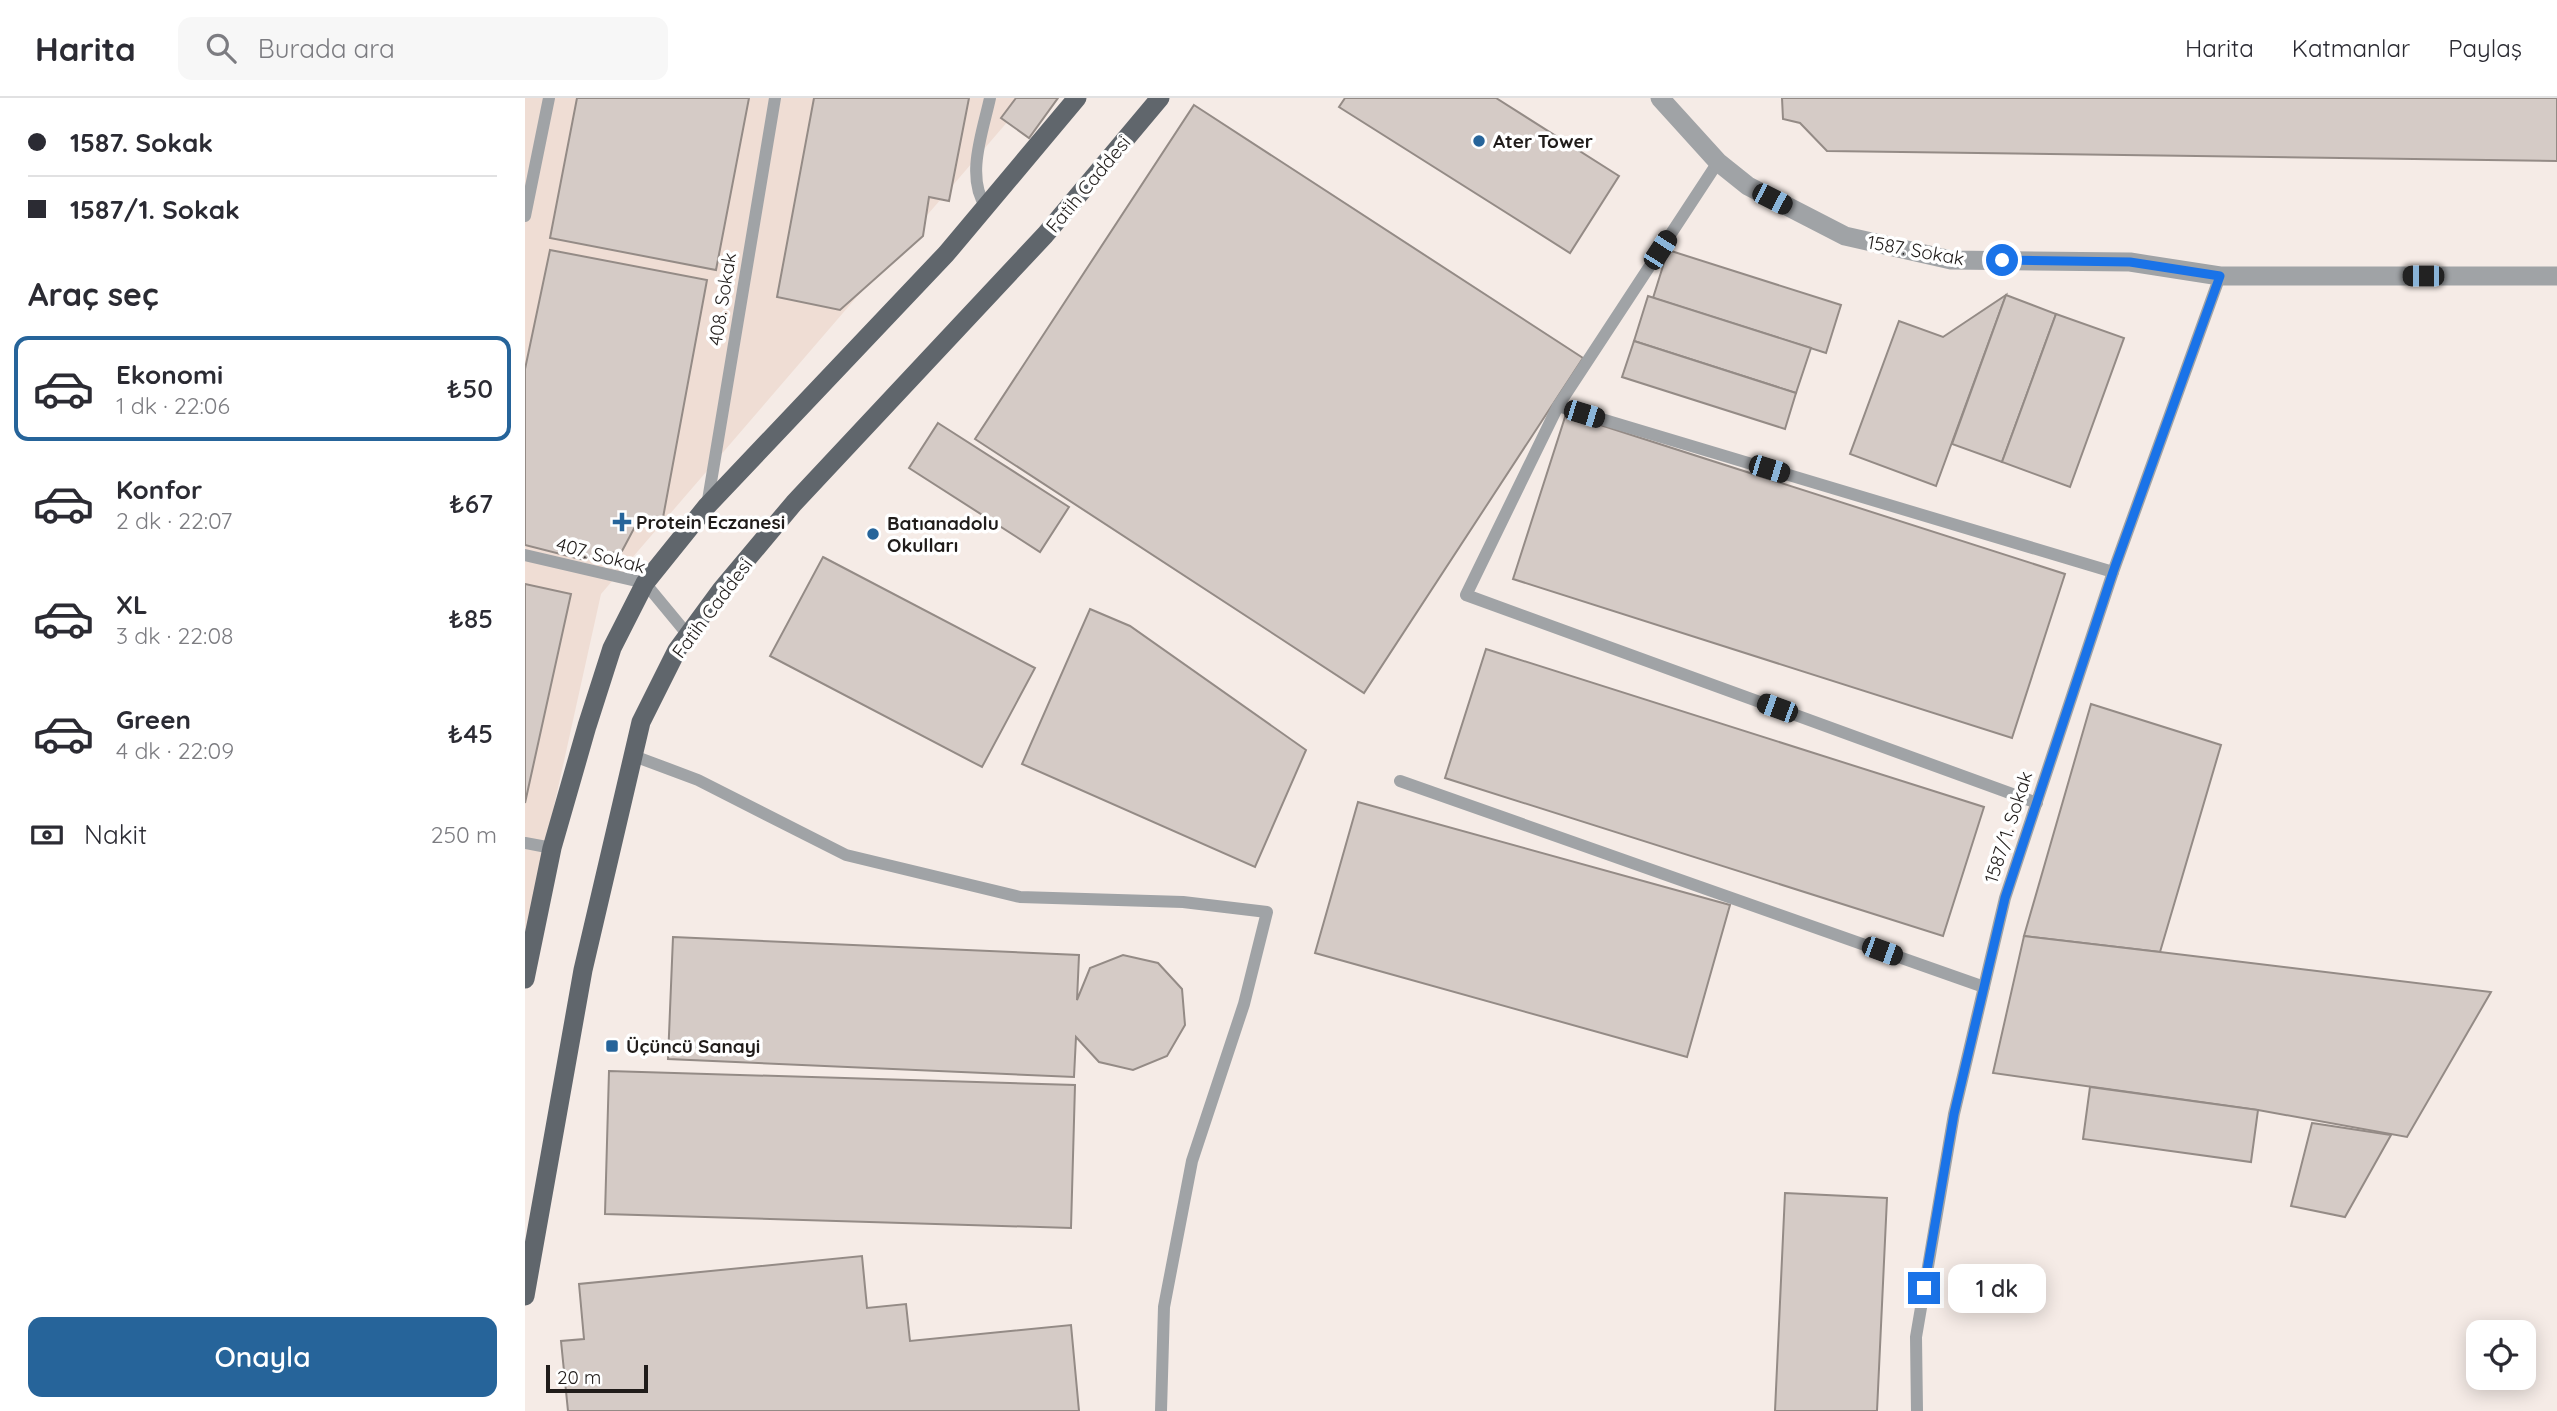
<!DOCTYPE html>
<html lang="tr">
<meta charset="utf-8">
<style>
body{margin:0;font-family:Quicksand,sans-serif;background:#f7f7f7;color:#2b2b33;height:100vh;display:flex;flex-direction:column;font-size:26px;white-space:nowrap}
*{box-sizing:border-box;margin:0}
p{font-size:23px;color:#7c7c81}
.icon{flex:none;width:38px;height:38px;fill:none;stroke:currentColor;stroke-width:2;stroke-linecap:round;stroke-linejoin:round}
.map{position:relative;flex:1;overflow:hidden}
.sheet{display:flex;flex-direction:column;background:#fff;width:525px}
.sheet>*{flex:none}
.banner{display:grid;align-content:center;height:154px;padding:0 28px;background:#fff}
.fabs{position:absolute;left:1941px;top:1222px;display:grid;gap:14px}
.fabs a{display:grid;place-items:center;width:70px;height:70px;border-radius:14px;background:#fff;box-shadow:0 4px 18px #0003;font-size:35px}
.scale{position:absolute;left:21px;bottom:18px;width:102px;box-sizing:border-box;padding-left:7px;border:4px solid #201c1a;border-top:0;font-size:19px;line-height:24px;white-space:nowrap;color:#201c1a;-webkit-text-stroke:5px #fff;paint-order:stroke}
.end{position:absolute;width:32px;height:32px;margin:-16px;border:9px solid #1a73e8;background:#fff;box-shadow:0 0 0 4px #fff}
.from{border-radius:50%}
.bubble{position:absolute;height:49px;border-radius:14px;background:#fff;box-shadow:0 4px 18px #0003;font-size:23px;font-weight:600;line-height:49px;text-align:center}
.car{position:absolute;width:21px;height:42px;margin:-21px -10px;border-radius:9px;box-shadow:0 0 5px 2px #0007;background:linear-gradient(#222 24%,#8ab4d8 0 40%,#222 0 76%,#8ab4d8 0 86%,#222 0)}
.banner b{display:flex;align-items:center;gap:24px;height:66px;font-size:26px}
.banner b+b{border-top:2px solid #e1e1e2}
.banner i{width:18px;height:18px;background:#2b2b33}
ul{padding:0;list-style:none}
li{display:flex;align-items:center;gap:21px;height:105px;margin:0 14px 10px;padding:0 14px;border:4px solid transparent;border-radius:14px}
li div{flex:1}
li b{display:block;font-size:26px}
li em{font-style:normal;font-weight:600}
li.current{border-color:#26649a}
li>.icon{width:63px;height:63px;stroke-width:1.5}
h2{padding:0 28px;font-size:32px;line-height:84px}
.pay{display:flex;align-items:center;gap:18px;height:77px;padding:0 28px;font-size:26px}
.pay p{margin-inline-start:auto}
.action{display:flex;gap:14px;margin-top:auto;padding:14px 28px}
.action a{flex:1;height:80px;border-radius:14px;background:#26649a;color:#fff;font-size:28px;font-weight:600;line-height:80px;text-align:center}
header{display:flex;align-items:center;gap:42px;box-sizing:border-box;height:98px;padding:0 35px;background:#fff;border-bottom:2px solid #e1e1e2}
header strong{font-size:33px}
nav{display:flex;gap:38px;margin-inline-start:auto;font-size:24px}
.search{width:490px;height:63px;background:#f7f7f7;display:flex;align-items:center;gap:18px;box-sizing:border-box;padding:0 24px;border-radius:14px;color:#7c7c81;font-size:26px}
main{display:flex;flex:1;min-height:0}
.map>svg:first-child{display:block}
.built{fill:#efddd4}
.building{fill:#d5cbc6;stroke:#948b86;stroke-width:2}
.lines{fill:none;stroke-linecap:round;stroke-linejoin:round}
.service{stroke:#a0a3a6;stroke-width:12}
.minor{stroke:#a0a3a6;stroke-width:19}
.primary{stroke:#60666c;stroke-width:19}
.route{stroke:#1a73e8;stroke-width:9}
.poi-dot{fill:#26649a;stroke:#fff;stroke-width:2.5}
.labels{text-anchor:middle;stroke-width:7;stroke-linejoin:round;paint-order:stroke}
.poi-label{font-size:19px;font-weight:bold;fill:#201c1a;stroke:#fff;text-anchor:start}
.street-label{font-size:19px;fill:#201c1a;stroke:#fff}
</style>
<header>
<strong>Harita</strong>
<div class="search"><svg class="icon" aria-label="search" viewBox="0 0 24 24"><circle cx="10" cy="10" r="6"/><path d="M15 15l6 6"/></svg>Burada ara</div>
<nav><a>Harita</a><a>Katmanlar</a><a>Paylaş</a></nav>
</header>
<main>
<section class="sheet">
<div class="banner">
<b><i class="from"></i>1587. Sokak</b>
<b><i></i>1587/1. Sokak</b>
</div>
<h2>Araç seç</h2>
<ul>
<li class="current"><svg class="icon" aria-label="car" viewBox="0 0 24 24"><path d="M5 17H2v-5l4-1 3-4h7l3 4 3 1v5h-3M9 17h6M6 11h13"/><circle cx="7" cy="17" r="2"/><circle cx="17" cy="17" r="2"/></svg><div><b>Ekonomi</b><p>1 dk · 22:06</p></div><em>₺50</em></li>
<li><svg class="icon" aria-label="car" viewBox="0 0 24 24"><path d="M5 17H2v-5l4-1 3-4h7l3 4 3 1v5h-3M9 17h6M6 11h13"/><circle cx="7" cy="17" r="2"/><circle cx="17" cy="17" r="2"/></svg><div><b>Konfor</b><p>2 dk · 22:07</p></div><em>₺67</em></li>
<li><svg class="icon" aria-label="car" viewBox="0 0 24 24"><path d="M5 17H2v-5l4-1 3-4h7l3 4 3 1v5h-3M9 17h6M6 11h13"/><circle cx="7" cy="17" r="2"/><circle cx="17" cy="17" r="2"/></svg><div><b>XL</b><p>3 dk · 22:08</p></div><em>₺85</em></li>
<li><svg class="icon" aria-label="car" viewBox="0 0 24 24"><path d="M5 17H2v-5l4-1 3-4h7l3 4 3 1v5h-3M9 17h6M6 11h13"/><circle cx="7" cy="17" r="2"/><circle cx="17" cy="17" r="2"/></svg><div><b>Green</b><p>4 dk · 22:09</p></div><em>₺45</em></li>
</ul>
<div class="pay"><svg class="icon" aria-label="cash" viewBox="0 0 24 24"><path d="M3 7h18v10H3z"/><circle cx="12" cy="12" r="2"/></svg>Nakit<p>250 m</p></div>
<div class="action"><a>Onayla</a></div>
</section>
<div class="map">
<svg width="2032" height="1313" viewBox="0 0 2032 1313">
<rect width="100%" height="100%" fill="#f5ebe6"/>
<!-- built -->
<path class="built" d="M 0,0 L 503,0 L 76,496 L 0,839 Z"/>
<!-- building -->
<g class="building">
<path d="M 52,0 L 224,0 L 191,172 L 25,140 Z"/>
<path d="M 289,0 L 444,0 L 424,103 L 404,99 L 398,138 L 315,212 L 252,199 Z"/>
<path d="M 491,0 L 533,0 L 504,40 L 476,20 Z"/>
<path d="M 820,0 L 971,0 L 1094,78 L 1045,155 L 814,9 Z"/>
<path d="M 1257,0 L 2032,0 L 2032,63 L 1302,53 L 1275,25 L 1258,21 Z"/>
<path d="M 669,7 L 1058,260 L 839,595 L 450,341 Z"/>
<path d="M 25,152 L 182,182 L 137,425 L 114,421 L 97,453 L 55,461 L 0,447 L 0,271 Z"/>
<path d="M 1143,152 L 1316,207 L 1301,255 L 1128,200 Z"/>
<path d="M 1481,197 L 1411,388 L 1325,356 L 1374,223 L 1418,239 Z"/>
<path d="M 1481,197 L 1531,216 L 1477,364 L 1427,346 Z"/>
<path d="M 1123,198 L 1286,250 L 1271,295 L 1109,243 Z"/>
<path d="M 1531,216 L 1599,240 L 1545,389 L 1477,364 Z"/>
<path d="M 1109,243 L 1271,295 L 1260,331 L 1097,279 Z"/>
<path d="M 1041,316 L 1540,476 L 1487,640 L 988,481 Z"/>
<path d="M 413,325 L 544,409 L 515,454 L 384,370 Z"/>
<path d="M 298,459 L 510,570 L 457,669 L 245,558 Z"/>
<path d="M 0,486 L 46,496 L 0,705 Z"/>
<path d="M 565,511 L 605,528 L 781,652 L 730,769 L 497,666 Z"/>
<path d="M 961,551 L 1459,709 L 1418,838 L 920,680 Z"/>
<path d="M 1566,606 L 1696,647 L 1635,854 L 1499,838 Z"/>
<path d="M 833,704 L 1205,807 L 1162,959 L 790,855 Z"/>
<path d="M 1499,838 L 1635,854 L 1966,894 L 1882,1039 L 1733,1012 L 1468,975 Z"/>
<path d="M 148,839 L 554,857 L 552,902 L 565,870 L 598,857 L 633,865 L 657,891 L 660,927 L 642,958 L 608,972 L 574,964 L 551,939 L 549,979 L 143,961 Z"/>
<path d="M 84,973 L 550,987 L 546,1130 L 80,1116 Z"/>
<path d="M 1565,989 L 1733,1012 L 1726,1064 L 1558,1041 Z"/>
<path d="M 1787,1025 L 1866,1037 L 1820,1119 L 1766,1108 Z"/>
<path d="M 1260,1095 L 1362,1100 L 1352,1313 L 1250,1313 Z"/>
<path d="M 337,1158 L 342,1210 L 381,1206 L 385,1243 L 546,1227 L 554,1313 L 43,1313 L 36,1243 L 59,1241 L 54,1186 Z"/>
</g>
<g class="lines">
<!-- service -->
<g class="service">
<path d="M 1193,64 L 1033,308 L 941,497 L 1512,705"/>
<path d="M 461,109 C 440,79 458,33 465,0"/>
<path d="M 0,118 L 24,0"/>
<path d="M 1033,308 L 1588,474"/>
<path d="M 182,408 L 250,0"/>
<path d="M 0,457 L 120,485 L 163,537"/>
<path d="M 109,658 L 173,682 L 321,757 L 495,799 L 658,804 L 742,814 L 719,906 L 667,1063 L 639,1209 L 636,1313"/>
<path d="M 875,683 L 1459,889"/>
<path d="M 0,745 L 27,750"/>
<path d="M 1392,1313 L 1391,1239 L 1429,1016 L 1480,800 L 1588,474 L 1695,178"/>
</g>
<!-- minor -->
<path class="minor" d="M 1135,0 L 1193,64 L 1223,88 L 1320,138 L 1426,162 L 1605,164 L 1695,178 L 2032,178"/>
<!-- primary -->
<g class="primary">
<path d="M 0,881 L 27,750 L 62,628 L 87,550 L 120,485 L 182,408 L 421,156 L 552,0"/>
<path d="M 0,1198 L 58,872 L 116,624 L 152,552 L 196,492 L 269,405 L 520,137 L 635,0"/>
</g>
</g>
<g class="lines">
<!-- route -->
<path class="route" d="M 1399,1190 L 1429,1016 L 1480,800 L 1588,474 L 1695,178 L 1605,164 L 1477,162"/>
</g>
<!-- markers -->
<g class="poi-dot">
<circle cx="954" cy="43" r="7"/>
<path d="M93.5 413.5h7v7h7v7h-7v7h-7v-7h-7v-7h7z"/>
<circle cx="348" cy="436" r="7"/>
<rect x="80" y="941" width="14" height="14" rx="3.5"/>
</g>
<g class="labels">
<!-- poi labels -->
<g class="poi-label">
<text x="968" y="50">Ater Tower</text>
<text x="111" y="431">Protein Eczanesi</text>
<text x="362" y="432">Batıanadolu<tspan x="362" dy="22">Okulları</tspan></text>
<text x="101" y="955">Üçüncü Sanayi</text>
</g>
<!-- street labels -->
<g class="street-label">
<text transform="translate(563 86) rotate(-50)" y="7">Fatih Caddesi</text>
<text transform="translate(1391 152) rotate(10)" y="7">1587. Sokak</text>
<text transform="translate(197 201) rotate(-81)" y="7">408. Sokak</text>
<text transform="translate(76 457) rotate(15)" y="7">407. Sokak</text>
<text transform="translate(187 510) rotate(-53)" y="7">Fatih Caddesi</text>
<text transform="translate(1483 729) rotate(-72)" y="7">1587/1. Sokak</text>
</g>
</g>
</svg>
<div class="fabs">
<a><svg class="icon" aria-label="locate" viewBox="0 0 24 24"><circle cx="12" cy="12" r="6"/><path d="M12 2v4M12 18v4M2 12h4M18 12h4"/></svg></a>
</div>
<div class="scale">20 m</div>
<i class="end from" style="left:1477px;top:162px"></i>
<i class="end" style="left:1399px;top:1190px"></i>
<div class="bubble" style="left:1423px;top:1166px;width:98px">1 dk</div>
<i class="car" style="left:1247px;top:101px;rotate:117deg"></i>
<i class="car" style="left:1135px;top:152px;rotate:33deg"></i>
<i class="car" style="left:1898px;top:178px;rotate:270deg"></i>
<i class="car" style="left:1059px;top:316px;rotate:107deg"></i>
<i class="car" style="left:1244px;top:371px;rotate:107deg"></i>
<i class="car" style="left:1252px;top:610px;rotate:290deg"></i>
<i class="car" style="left:1357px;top:853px;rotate:110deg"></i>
</div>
</main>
